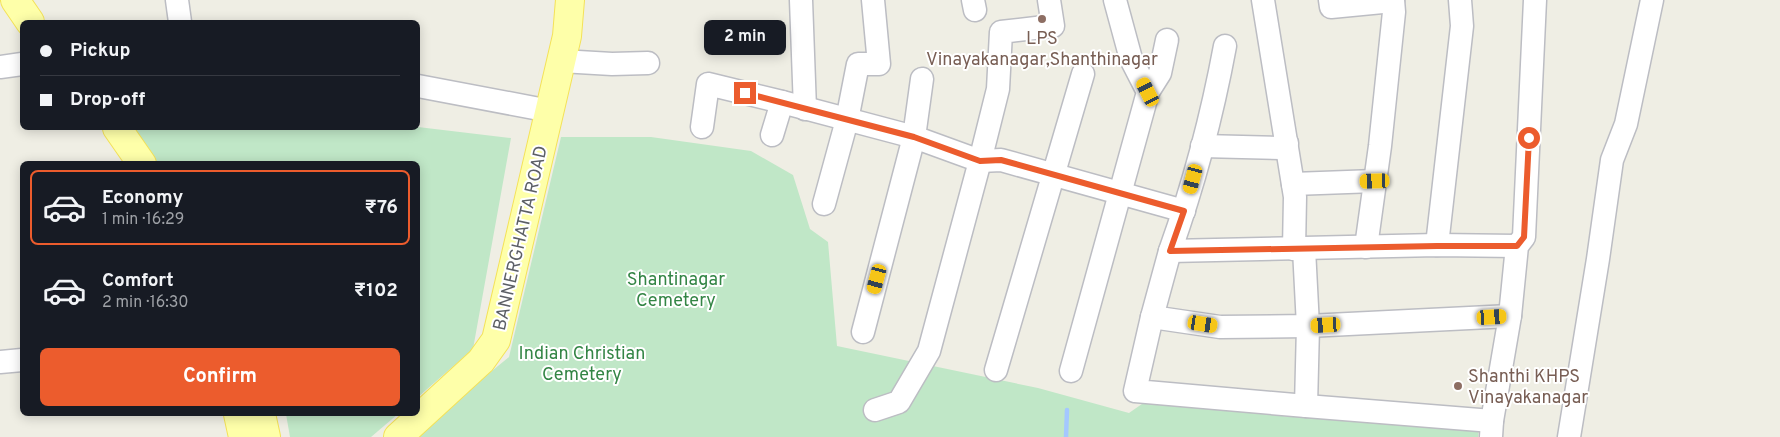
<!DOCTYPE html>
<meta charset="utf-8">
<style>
body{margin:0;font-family:Overpass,sans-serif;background:#20242c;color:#f1f3f6;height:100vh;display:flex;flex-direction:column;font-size:19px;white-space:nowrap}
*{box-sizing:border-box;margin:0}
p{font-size:16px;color:#9ea1a6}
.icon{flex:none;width:28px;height:28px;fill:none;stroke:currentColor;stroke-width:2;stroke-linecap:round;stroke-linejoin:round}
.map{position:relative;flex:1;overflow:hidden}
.sheet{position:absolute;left:20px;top:161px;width:400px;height:255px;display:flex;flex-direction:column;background:#171b24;border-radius:8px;box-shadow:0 2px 12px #0003}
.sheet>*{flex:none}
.hud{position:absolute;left:20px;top:20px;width:400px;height:110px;border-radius:8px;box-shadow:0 2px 12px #0003;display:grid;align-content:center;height:110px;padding:0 20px;background:#171b24}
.end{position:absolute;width:22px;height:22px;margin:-11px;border:6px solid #ec5c2d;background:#fff;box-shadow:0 0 0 2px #fff}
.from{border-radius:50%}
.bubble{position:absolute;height:35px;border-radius:8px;background:#171b24;box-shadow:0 2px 12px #0003;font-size:16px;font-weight:700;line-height:35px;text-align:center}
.car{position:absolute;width:15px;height:30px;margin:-15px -8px;border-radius:6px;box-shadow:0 0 4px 1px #0007;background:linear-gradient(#f5c518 24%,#345 0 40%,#f5c518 0 76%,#345 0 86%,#f5c518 0)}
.hud b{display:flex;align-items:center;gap:18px;height:48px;font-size:19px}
.hud b+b{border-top:1px solid #363941}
.hud i{width:12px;height:12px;background:#f1f3f6}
ul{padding:9px 0 0;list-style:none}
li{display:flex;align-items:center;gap:15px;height:75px;margin:0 10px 8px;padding:0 10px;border:2px solid transparent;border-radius:8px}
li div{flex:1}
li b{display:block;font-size:19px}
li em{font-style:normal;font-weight:700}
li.current{border-color:#ec5c2d}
li>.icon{width:45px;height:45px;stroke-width:1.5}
.button{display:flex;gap:10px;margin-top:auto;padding:10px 20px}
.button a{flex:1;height:58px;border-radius:8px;background:#ec5c2d;color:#fff;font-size:20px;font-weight:700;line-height:58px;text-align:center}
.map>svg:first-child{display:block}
.green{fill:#c0e7c7}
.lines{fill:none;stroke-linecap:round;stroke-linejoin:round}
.stream{stroke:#a4c8ff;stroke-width:4.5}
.minor-casing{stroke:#bcbdc3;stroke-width:25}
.major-casing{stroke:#f4e258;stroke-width:30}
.minor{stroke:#fff;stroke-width:22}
.major{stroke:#feffa9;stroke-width:28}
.route{stroke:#ec5c2d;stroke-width:6}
.education-dot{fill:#8d6e63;stroke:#fff;stroke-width:2}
.labels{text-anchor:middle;stroke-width:4;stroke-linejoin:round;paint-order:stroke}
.education-label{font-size:18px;fill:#785e54;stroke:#fff}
.street-label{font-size:18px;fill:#5c5f65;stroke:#fff}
.park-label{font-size:18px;fill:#338545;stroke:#fff}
</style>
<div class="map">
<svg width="1780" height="437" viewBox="0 0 1780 437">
<rect width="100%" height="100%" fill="#efeee4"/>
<!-- green -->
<g class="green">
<path d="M 418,127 L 511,138 L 473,349 L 418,397 L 418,164 L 156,164 L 132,128 Z"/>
<path d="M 561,137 L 651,137 L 751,151 L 793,175 L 810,229 L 828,242 L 837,346 L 1038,388 L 1129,413 L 1152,397 L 1289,417 L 1316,415 L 1479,426 L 1478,437 L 417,437 L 444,410 L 509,357 Z"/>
<path d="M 286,414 L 398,414 L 371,437 L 290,437 Z"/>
</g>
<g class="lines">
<!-- stream -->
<path class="stream" d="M 1066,437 L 1067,410"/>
<defs>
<g id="minor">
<path d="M 177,0 L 180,22"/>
<path d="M 801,0 L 805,109"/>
<path d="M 973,0 L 975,10"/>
<path d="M 1263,0 L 1295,197 L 1294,249"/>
<path d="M 1330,0 L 1331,7 L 1393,1"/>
<path d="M 1225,46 C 1212,116 1194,184 1170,251 L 1437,245 L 1517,246"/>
<path d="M 561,61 L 612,64 L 648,63"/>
<path d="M 0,67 L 22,64"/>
<path d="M 418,86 L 550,111"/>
<path d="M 1148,92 L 1160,73 L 1167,40"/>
<path d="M 702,127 L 708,84 L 782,102 L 914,137 L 980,161 L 1001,160 L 1184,211"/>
<path d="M 772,135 L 782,102"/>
<path d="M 1202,146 L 1281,148 L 1287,143"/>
<path d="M 1293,184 L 1375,181"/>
<path d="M 824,204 L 847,120 L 858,64 L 879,64 L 873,0"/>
<path d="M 1437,245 L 1462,26 L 1460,0"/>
<path d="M 1366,247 L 1380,146 L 1394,12 L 1393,0"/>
<path d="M 1304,249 L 1308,326 L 1306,406"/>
<path d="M 1170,251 L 1152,317 L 1135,391 L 1306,406 L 1492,421"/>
<path d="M 1152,317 L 1220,327 L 1308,326 L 1510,316"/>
<path d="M 863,332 L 914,137 L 922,79"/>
<path d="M 0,362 L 22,360"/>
<path d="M 996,370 L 1083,74"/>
<path d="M 1071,371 L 1148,92 L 1131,59 L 1115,0"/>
<path d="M 875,410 L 899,402 L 929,351 L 980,161 L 998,89 L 1001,32 L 1053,26 L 1049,0"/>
<path d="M 1491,437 L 1492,421 L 1510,316 L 1517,246 L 1524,237 L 1535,0"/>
<path d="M 1569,437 L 1598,259 L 1612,160 L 1626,124 L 1652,0"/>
</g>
<g id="major">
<path d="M 15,0 L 30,22"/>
<path d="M 117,128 L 142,164"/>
<path d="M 238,414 L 243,437"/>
<path d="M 261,414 L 266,437"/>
<path d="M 398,437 L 481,361 L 496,340 L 567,36 L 570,0"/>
</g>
</defs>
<!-- minor casing -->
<use href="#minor" class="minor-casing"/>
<!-- major casing -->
<use href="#major" class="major-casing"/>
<!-- minor -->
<use href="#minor" class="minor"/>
<!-- major -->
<use href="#major" class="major"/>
</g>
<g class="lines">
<!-- route -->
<path class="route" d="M 745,93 L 914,137 L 980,161 L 1001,160 L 1184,211 L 1170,251 L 1437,246 L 1517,246 L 1524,237 L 1529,138"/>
</g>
<!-- markers -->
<g class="education-dot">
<circle cx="1042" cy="19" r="5"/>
<circle cx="1458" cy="386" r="5"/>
</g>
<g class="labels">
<!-- education labels -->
<g class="education-label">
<text x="1042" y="44">LPS<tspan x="1042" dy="21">Vinayakanagar,Shanthinagar</tspan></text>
<text x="1468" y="382" text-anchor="start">Shanthi KHPS<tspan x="1468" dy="21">Vinayakanagar</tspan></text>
</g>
<!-- street labels -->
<g class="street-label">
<text transform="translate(520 238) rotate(-77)" y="6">BANNERGHATTA ROAD</text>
</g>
<!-- park labels -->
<g class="park-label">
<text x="676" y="285">Shantinagar<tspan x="676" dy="21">Cemetery</tspan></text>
<text x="582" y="359">Indian Christian<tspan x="582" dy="21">Cemetery</tspan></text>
</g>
</g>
</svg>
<i class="end from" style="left:1529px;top:138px"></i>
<i class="end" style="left:745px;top:93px"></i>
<div class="bubble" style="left:704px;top:20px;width:82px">2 min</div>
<i class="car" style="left:1148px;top:92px;rotate:333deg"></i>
<i class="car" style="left:1193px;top:179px;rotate:195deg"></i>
<i class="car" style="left:1375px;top:181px;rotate:268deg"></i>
<i class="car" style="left:877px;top:279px;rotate:195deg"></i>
<i class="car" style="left:1492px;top:317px;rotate:87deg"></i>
<i class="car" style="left:1203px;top:324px;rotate:99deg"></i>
<i class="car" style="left:1326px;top:325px;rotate:267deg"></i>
<div class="hud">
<b><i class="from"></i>Pickup</b>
<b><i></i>Drop-off</b>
</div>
<section class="sheet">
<ul>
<li class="current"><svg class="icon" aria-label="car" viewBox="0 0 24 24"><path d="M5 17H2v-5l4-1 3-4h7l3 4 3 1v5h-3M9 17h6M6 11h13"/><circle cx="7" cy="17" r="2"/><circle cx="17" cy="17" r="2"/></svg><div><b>Economy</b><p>1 min · 16:29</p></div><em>₹76</em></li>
<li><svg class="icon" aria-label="car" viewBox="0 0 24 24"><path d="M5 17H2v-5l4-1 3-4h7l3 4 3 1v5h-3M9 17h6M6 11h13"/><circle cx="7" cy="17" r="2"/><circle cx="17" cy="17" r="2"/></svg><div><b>Comfort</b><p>2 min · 16:30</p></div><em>₹102</em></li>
</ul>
<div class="button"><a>Confirm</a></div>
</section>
</div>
